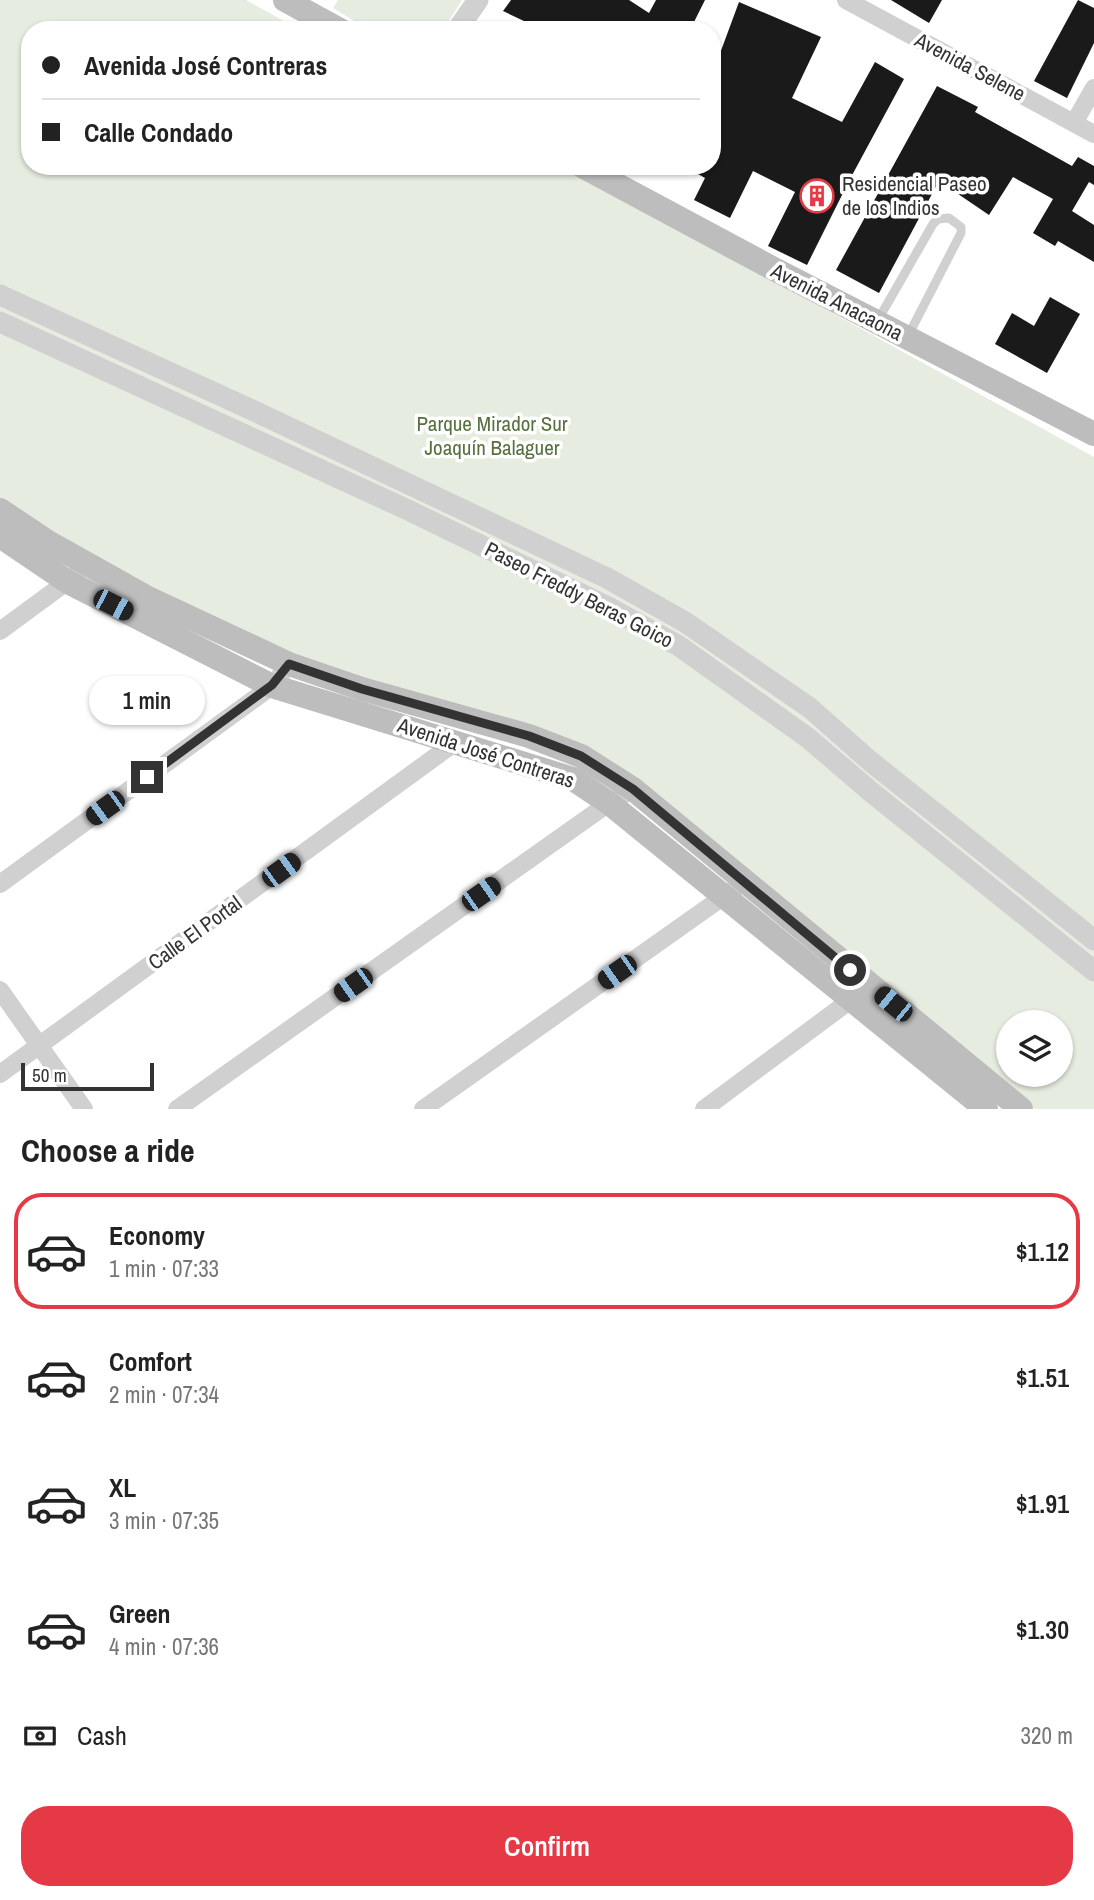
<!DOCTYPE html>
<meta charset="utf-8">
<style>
body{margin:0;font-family:"Archivo Narrow",sans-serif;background:#f2f2f2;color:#222;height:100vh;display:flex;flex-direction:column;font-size:26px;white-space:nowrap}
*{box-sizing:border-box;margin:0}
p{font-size:23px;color:#767676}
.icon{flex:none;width:38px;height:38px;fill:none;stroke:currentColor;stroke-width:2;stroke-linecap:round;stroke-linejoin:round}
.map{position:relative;height:1109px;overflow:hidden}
.details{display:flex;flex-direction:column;background:#fff;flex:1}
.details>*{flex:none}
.top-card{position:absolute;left:21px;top:21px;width:700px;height:154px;border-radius:28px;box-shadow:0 2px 5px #0004;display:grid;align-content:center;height:154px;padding:0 21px;background:#fff}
.fabs{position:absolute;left:996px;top:1010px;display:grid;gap:14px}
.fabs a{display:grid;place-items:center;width:77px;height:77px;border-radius:50%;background:#fff;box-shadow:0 2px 5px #0004;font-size:35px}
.scale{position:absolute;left:21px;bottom:18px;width:133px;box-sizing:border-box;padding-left:7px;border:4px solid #333;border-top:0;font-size:19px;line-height:24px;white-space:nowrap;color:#333;-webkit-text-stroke:5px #fff;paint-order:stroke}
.end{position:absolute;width:32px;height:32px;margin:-16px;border:9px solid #333;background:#fff;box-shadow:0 0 0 4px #fff}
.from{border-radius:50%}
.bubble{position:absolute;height:49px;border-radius:24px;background:#fff;box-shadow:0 2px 5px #0004;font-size:23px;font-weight:600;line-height:49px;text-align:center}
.car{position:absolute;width:21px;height:42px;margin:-21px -10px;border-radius:9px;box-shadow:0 0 5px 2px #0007;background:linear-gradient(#222 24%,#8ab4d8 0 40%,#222 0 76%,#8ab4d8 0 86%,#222 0)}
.top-card b{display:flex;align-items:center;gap:24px;height:66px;font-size:26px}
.top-card b+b{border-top:2px solid #e0e0e0}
.top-card i{width:18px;height:18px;background:#222}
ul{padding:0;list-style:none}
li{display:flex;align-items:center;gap:21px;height:116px;margin:0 14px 10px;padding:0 7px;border:4px solid transparent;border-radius:28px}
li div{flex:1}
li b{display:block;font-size:26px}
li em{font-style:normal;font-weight:600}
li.selected{border-color:#e63946}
li>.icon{width:63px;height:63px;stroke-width:1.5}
h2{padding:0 21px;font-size:32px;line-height:84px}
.pay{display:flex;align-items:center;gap:18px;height:77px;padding:0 21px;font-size:26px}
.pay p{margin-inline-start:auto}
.primary-button{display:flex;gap:14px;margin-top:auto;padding:14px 21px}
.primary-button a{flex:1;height:80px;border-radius:28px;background:#e63946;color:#fff;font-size:28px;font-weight:600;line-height:80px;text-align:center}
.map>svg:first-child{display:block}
.green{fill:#e6ecdf;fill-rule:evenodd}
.building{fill:#1a1a1a}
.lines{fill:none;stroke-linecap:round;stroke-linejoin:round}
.service{stroke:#d0d0d0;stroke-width:9}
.minor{stroke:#d0d0d0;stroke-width:18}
.tertiary{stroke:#d0d0d0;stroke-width:21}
.secondary{stroke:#bdbdbd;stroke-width:24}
.route{stroke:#333;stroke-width:9}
.labels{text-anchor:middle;stroke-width:7;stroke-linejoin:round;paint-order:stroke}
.street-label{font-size:21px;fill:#333;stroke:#fff}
.poi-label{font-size:21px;fill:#333;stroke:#fff;text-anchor:start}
.park-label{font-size:21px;fill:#56703f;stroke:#fff}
</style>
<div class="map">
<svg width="1094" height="1109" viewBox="0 0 1094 1109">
<rect width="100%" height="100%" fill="#fff"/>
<!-- green -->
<g class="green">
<path d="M 0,0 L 246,0 L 300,30 L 30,30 L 30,166 L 558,166 L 767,277 L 1094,457 L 1094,1109 L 1035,1109 L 626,774 L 306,661 L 150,589 L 0,499 ZM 1008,1022 L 1060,1022 L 1060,1074 L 1008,1074 Z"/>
<path d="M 338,0 L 462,0 L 443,30 L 369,30 L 333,8 Z"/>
</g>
<!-- building -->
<g class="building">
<path d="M 511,0 L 629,0 L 649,13 L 656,0 L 705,0 L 691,28 L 683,28 L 682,30 L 543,30 L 503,11 Z"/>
<path d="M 891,0 L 942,0 L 929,23 Z"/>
<path d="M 1078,0 L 1094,8 L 1094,43 L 1067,98 L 1034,81 Z"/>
<path d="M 739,2 L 821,37 L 792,98 L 842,122 L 875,62 L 904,79 L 850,179 L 807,265 L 768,246 L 795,192 L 753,171 L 730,218 L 694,200 L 705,178 L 684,166 L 712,166 L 712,75 Z"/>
<path d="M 937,86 L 978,107 L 975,112 L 1072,166 L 1078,157 L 1094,166 L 1094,185 L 1089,182 L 1072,211 L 1094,225 L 1094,262 L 1058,241 L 1055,246 L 1033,233 L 1053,199 L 1013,177 L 989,215 L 939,181 L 879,293 L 836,270 Z"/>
<path d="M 1050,297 L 1080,314 L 1047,373 L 995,344 L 1012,313 L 1034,326 Z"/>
</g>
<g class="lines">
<!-- service -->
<path class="service" d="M 878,320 L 933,224 L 938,219 L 949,218 L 961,227 L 961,233 L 908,336"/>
<!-- minor -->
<g class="minor">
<path d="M 846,0 L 1094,134"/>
<path d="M 1074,123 L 1094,88"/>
<path d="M 0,631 L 76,575"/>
<path d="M 0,884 L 272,686 L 289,664"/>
<path d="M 0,990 L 84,1109"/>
<path d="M 0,1074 L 457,741"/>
<path d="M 177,1109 L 609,803 L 633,789"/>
<path d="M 423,1109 L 744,882"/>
<path d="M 704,1109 L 852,999"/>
</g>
<!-- tertiary -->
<g class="tertiary">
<path d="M 457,30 L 478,0"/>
<path d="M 0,295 L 250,409 L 607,578 L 685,622 L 810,708 L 870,761 L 1094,940"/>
<path d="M 0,322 L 408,510 L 608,607 L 679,646 L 808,738 L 870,791 L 1094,971"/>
</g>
<!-- secondary -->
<g class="secondary">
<path d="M 285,0 L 340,30"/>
<path d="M 582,166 L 772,268 L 1094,434"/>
<path d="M 0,510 L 48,542 L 146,597 L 289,664 L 362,689 L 529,736 L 581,756 L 633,789 L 1021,1109"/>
<path d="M 0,536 L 68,582 L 272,686 L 573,779 L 609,803 L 986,1109"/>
</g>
</g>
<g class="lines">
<!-- route -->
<path class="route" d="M 147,777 L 272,685 L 289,664 L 362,689 L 529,736 L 581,756 L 633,789 L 850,970"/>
</g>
<!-- icons -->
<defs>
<symbol id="building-ring" viewBox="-11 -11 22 22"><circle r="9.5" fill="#fff" stroke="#e63946" stroke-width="1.5"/><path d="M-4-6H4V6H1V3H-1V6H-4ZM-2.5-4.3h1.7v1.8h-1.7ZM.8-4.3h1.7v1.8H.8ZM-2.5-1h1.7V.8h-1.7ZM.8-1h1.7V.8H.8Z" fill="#e63946"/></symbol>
</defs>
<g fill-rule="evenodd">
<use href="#building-ring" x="798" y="177" width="38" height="38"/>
</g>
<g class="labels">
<!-- street labels -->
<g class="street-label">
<text transform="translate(970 67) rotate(28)" y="7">Avenida Selene</text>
<text transform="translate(837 302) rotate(27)" y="7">Avenida Anacaona</text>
<text transform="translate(579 595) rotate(27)" y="7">Paseo Freddy Beras Goico</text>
<text transform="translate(486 753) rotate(18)" y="7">Avenida José Contreras</text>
<text transform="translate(195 933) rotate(-36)" y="7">Calle El Portal</text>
</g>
<!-- poi labels -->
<g class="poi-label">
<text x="842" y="191">Residencial Paseo<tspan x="842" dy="24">de los Indios</tspan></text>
</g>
<!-- park labels -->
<g class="park-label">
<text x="492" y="431">Parque Mirador Sur<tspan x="492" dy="24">Joaquín Balaguer</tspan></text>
</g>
</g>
</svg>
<div class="fabs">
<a><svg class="icon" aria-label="layers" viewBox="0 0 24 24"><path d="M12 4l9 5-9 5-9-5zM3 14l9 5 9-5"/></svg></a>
</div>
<div class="scale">50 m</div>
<i class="end from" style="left:850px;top:970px"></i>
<i class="end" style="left:147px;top:777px"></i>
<div class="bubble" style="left:89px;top:676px;width:116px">1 min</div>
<i class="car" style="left:113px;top:605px;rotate:117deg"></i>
<i class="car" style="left:105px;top:808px;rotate:234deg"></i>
<i class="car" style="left:281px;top:870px;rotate:54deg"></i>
<i class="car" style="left:481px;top:894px;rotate:55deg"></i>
<i class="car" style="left:617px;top:972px;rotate:235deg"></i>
<i class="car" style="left:353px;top:985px;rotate:235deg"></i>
<i class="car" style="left:893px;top:1004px;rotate:309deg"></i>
<div class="top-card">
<b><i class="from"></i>Avenida José Contreras</b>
<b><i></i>Calle Condado</b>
</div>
</div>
<section class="details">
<h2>Choose a ride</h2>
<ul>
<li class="selected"><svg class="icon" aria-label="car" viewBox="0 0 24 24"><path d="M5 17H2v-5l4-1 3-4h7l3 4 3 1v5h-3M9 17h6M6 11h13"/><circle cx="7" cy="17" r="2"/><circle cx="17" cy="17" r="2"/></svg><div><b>Economy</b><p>1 min · 07:33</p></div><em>$1.12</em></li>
<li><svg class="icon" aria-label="car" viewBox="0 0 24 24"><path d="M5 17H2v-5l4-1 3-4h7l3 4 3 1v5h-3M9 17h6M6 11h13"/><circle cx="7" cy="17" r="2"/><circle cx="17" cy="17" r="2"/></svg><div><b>Comfort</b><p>2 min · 07:34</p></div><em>$1.51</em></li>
<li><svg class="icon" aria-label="car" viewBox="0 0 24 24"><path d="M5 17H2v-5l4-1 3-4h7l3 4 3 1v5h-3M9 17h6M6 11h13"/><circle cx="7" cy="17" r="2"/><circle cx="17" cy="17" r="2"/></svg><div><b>XL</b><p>3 min · 07:35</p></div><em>$1.91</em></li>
<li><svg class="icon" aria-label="car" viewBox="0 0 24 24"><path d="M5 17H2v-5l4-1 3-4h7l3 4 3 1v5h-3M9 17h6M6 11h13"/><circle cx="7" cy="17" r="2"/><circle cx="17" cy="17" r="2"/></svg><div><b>Green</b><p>4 min · 07:36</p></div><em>$1.30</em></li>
</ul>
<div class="pay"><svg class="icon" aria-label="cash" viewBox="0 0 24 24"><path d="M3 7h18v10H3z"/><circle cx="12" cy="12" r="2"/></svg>Cash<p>320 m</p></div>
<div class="primary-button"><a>Confirm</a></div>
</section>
